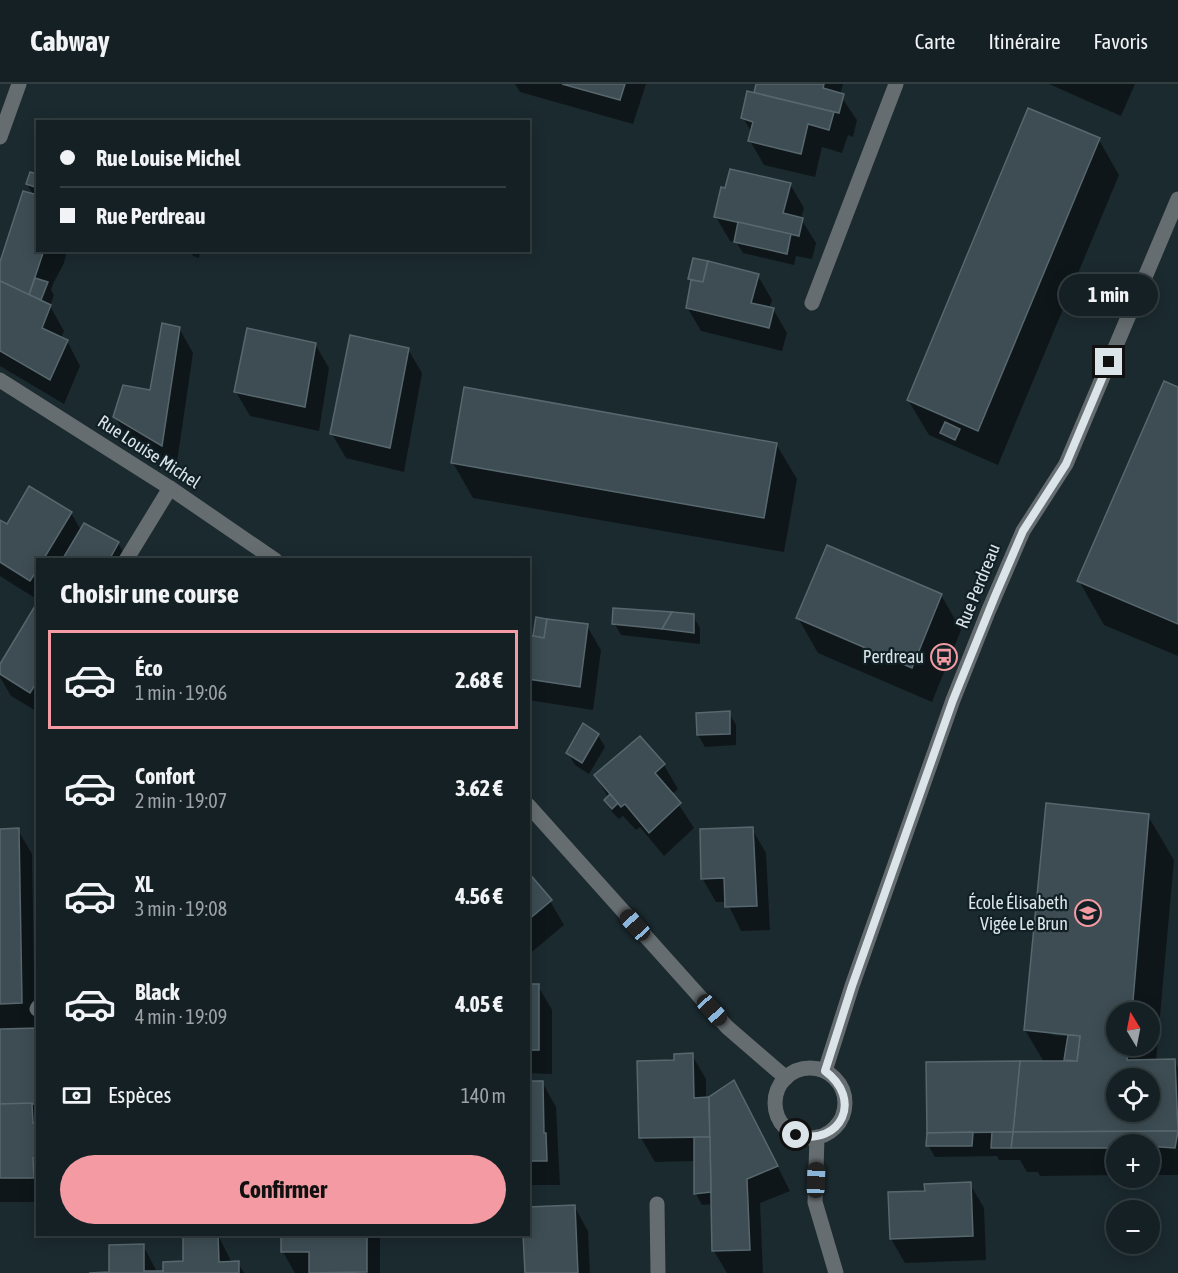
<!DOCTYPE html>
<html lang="fr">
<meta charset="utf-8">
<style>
body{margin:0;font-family:"Asap Condensed",sans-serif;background:#1d282b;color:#f1f3f6;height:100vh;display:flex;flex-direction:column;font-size:22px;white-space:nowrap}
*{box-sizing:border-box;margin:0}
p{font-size:20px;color:#9da3a6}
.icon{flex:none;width:33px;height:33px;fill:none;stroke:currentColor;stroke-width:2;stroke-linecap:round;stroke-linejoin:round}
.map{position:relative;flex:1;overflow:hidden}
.side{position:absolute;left:36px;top:474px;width:494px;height:678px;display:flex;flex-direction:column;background:#142023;border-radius:0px;box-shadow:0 3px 15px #0003,0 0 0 2px #333e41}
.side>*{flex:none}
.banner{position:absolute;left:36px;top:36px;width:494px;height:132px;border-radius:0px;box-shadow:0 3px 15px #0003,0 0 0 2px #333e41;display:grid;align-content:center;height:132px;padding:0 24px;background:#142023}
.needle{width:39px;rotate:350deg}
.tools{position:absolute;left:1106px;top:918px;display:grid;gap:12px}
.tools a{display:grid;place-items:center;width:54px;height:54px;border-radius:50%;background:#142023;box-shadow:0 3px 15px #0003,0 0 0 2px #333e41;font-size:30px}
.end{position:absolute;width:27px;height:27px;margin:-14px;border:8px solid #dbe4e8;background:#111;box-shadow:0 0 0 3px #111}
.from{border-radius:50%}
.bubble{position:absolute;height:42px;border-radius:21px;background:#142023;box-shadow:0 3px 15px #0003,0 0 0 2px #333e41;font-size:20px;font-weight:700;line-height:42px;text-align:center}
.car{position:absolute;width:18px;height:36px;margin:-18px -9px;border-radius:8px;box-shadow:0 0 4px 2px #0007;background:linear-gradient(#222 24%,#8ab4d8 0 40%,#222 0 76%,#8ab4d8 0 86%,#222 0)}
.banner b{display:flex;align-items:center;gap:21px;height:57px;font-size:22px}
.banner b+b{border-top:2px solid #333e41}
.banner i{width:15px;height:15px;background:#f1f3f6}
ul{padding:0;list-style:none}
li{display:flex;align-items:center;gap:18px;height:99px;margin:0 12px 9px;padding:0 12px;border:3px solid transparent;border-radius:0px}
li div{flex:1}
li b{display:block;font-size:22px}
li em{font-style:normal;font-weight:700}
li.selected{border-color:#f49aa3}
li>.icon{width:54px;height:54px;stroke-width:1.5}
h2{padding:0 24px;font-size:27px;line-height:72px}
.pay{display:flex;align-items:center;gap:15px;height:66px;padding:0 24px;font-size:22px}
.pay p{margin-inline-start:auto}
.cta{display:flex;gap:12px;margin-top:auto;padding:12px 24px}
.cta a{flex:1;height:69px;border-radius:36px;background:#f49aa3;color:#111;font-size:24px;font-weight:700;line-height:69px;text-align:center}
header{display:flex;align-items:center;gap:36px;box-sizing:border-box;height:84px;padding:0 30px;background:#142023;border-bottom:2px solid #333e41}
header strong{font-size:28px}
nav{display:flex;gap:33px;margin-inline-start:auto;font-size:21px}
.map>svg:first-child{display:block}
.shadow{fill:#0007;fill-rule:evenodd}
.building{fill:#3d4d53;stroke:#57676e;stroke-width:1.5;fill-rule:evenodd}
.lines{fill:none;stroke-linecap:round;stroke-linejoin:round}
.minor{stroke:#666d70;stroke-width:15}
.route{stroke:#dbe4e8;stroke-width:8}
.labels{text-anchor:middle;stroke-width:4.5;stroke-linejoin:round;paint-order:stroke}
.street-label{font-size:18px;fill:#dbe4e8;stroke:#112025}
.poi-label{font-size:18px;fill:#dbe4e8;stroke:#112025;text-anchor:end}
</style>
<header>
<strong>Cabway</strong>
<nav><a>Carte</a><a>Itinéraire</a><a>Favoris</a></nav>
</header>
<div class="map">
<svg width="1178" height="1189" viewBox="0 0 1178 1189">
<rect width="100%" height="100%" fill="#1b2a2f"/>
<!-- shadow -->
<g class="shadow">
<path d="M 515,0 L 646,0 L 633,40 L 520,8 Z"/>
<path d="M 757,0 L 843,0 L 840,11 L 857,36 L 853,53 L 848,51 L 842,69 L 822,63 L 815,93 L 764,81 L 750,57 L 752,49 L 743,34 Z"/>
<path d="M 1049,0 L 1135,0 L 1121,32 Z"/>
<path d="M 1099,56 L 1119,91 L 998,381 L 929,351 L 908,316 Z"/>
<path d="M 38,91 L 38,166 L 67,166 L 64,179 L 53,200 L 51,206 L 54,211 L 50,222 L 64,247 L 61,254 L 67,257 L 80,282 L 64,320 L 0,282 L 0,183 L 34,112 L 27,100 Z"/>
<path d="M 790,100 L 804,124 L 801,135 L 816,159 L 812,175 L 796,172 L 794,181 L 743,169 L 736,158 L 730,157 L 716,133 Z"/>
<path d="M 189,166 L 200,166 L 199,174 L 193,172 Z"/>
<path d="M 758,192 L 772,216 L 769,225 L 773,225 L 787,249 L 782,267 L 701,247 L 687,223 L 692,199 L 690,194 Z"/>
<path d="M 179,244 L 193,269 L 176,385 L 129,357 L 115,333 L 151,308 Z"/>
<path d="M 315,260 L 329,284 L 319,347 L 250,332 L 236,308 Z"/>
<path d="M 408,265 L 422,289 L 404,388 L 346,374 L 332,350 Z"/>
<path d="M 1178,305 L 1178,572 L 1104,541 L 1079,497 Z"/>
<path d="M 776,360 L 797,395 L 784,468 L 473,414 L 453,379 Z"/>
<path d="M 71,429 L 81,446 L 118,459 L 128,476 L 38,476 L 38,516 L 0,492 L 0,438 L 7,442 Z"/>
<path d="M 941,511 L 961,546 L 932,618 L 818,569 L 798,534 Z"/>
<path d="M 38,520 L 38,628 L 11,612 L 0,593 L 0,583 Z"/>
<path d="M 693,532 L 700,544 L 700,560 L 621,551 L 614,539 Z"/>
<path d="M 587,542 L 601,566 L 593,626 L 528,616 L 528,552 Z"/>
<path d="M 729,629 L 736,641 L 736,661 L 705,663 L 698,651 Z"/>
<path d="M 598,651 L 605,663 L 589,690 L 575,681 L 568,669 Z"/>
<path d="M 664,681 L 678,705 L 672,710 L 694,744 L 664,772 L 640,743 L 636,746 L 623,732 L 619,735 L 612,728 L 605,716 L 608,713 L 596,692 Z"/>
<path d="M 1148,732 L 1174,776 L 1156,977 L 1174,977 L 1178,984 L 1178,1091 L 1149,1091 L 1149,1060 L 1116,1060 L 1116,1091 L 1040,1092 L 1038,1088 L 1027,1088 L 1020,1076 L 999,1076 L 997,1072 L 935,1073 L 928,1061 L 1044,978 L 1025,946 ZM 1116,928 L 1149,928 L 1149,962 L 1116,962 ZM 1052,948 L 1075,950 L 1075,953 L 1052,951 ZM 1116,994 L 1149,994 L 1149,1028 L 1116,1028 Z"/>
<path d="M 752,745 L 766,769 L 770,846 L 741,847 L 727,818 L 716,818 L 702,794 Z"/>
<path d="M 0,746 L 18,746 L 32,770 L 35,946 L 38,946 L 38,1118 L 0,1118 Z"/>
<path d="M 528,790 L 550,817 L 564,841 L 528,871 Z"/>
<path d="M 528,902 L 538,902 L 552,926 L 552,990 L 528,989 Z"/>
<path d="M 692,971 L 706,995 L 706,1014 L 747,1022 L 790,1107 L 760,1119 L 763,1189 L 727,1189 L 714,1167 L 713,1120 L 702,1121 L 696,1110 L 696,1077 L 655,1078 L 641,1054 L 675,978 Z"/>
<path d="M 542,998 L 556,1023 L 560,1101 L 528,1101 L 528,999 Z"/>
<path d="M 970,1100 L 984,1124 L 986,1176 L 905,1179 L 891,1155 L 890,1110 L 926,1109 Z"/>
<path d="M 574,1122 L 588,1147 L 590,1189 L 527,1189 L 528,1125 Z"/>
<path d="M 282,1150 L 380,1150 L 380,1189 L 295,1189 L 283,1168 Z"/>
<path d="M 218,1151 L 232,1179 L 238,1179 L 244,1189 L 111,1189 L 143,1161 L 157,1188 L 165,1188 L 185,1179 Z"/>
</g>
<!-- building -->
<g class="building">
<path d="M 562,0 L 625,0 L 620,16 Z"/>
<path d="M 756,0 L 824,0 L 823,4 L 844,10 L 839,29 L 754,9 Z"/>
<path d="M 747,7 L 834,28 L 829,46 L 808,40 L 801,70 L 748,57 L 753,38 L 741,34 Z"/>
<path d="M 1028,24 L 1100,54 L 978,347 L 907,316 Z"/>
<path d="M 730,85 L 791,99 L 783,129 L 803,134 L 799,152 L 714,133 L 721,103 L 725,104 Z"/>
<path d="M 30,88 L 38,90 L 38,104 L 26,100 Z"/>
<path d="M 23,107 L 38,111 L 38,166 L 44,166 L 29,211 L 0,197 L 0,178 Z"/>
<path d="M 738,138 L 791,150 L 787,170 L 734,158 Z"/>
<path d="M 693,174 L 708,177 L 703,198 L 688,195 Z"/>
<path d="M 708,177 L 759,190 L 751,219 L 774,224 L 769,244 L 686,224 L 691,196 L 703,198 Z"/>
<path d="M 35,194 L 48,198 L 41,216 L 29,211 Z"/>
<path d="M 0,197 L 51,221 L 42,244 L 68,256 L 50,296 L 0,267 Z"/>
<path d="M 162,239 L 180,243 L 162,362 L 113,333 L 123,301 L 150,306 Z"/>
<path d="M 247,244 L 316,259 L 305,323 L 234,308 Z"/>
<path d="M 350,251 L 409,264 L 390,364 L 330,350 Z"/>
<path d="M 1164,297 L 1178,303 L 1178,540 L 1077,497 Z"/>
<path d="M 464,303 L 777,359 L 764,434 L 451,379 Z"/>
<path d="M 945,338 L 960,345 L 955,356 L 940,349 Z"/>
<path d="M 29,402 L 72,428 L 43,476 L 38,476 L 38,485 L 30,497 L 0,478 L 0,436 L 7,440 Z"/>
<path d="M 84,439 L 119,458 L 109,476 L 62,476 Z"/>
<path d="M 827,461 L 942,510 L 912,584 L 796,534 Z"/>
<path d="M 38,517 L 38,596 L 30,609 L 0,590 L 0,580 Z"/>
<path d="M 613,524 L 672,528 L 662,545 L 612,540 Z"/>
<path d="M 672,528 L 694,530 L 694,549 L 662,545 Z"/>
<path d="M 536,533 L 547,535 L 544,554 L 533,552 Z"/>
<path d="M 547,535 L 588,540 L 580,603 L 528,595 L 528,551 L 544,554 Z"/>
<path d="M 730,627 L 730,650 L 697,651 L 696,629 Z"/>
<path d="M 583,639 L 599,650 L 582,679 L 566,669 Z"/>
<path d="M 640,652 L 665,680 L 655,689 L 681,719 L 649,749 L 625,720 L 621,723 L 594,691 Z"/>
<path d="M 610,710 L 618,719 L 612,725 L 604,716 Z"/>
<path d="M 1046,719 L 1149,730 L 1132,928 L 1116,928 L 1116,962 L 1129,962 L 1127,976 L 1175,975 L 1178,1047 L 1013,1048 L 1020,977 L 1077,977 L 1080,952 L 1024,946 ZM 1116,994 L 1149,994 L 1149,1028 L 1116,1028 Z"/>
<path d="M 753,743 L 757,822 L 725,823 L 724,794 L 701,795 L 700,745 Z"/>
<path d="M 19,744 L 22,919 L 0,920 L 0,745 Z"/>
<path d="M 528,788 L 552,816 L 528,836 Z"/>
<rect x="528" y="900" width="11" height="66"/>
<path d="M 38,944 L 38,1020 L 0,1020 L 0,945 Z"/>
<path d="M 1068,951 L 1080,952 L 1077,977 L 1064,976 Z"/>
<path d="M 693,969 L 694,1014 L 709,1013 L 710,1053 L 639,1054 L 637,977 L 674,976 L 674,970 Z"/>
<path d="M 1020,977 L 1013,1048 L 927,1049 L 926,978 Z"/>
<path d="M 734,996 L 778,1082 L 747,1095 L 750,1166 L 712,1167 L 709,1013 Z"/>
<path d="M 528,997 L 543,997 L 544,1049 L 546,1049 L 547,1077 L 528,1077 Z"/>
<path d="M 32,1019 L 33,1039 L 38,1039 L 38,1074 L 33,1074 L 34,1094 L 0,1094 L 0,1020 Z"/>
<path d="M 1178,1047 L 1175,1064 L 1116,1060 L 1116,1064 L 1011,1064 L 1013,1048 Z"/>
<path d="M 973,1048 L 972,1062 L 926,1062 L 927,1049 Z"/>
<path d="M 992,1048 L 1013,1048 L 1011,1064 L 991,1064 Z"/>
<path d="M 694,1053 L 710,1053 L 711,1108 L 694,1110 Z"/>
<path d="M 971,1098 L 973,1152 L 890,1155 L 888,1108 L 925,1107 L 924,1100 Z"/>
<path d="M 575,1121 L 578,1189 L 525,1189 L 523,1150 L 528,1150 L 528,1123 Z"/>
<path d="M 218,1150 L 219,1178 L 239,1177 L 239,1189 L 163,1189 L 163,1178 L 183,1177 L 183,1151 Z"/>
<path d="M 281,1150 L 367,1150 L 367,1188 L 309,1189 L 309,1168 L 281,1168 Z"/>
<path d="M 144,1160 L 144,1187 L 163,1187 L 163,1189 L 89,1189 L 109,1188 L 109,1161 Z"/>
</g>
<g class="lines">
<!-- minor -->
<g class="minor">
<path d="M 0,53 L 19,0"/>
<path d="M 812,219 L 896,0"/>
<path d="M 0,296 L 170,404 L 275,476"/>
<path d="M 126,476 L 170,404"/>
<path d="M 528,721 L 727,943 L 786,994"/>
<path d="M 37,925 L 38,923"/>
<circle cx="810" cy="1019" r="35"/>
<path d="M 825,987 L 852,902 L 953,616 L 988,528 L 1023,447 L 1066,380 L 1178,115"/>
<path d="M 817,1053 L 815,1118 L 836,1189"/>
<path d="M 657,1120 L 658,1189"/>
</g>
</g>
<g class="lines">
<!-- route -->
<path class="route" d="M 796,1051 C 842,1062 863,1015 825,987 L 852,902 L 953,616 L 995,512 L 1023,447 L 1066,380 L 1109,278"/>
</g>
<!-- icons -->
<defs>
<symbol id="bus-ring" viewBox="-11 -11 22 22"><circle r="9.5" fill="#112025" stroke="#f49aa3" stroke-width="1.5"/><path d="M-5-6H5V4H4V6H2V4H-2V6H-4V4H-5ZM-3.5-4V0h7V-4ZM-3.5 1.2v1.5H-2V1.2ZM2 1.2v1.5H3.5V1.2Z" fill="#f49aa3"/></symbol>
<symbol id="school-ring" viewBox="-11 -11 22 22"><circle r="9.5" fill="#112025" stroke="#f49aa3" stroke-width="1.5"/><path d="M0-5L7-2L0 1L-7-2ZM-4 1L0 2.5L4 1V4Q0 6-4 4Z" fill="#f49aa3"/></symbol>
</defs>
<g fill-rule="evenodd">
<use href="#bus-ring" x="929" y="558" width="30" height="30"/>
<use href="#school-ring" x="1073" y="814" width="30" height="30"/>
</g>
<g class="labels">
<!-- street labels -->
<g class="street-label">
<text transform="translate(149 368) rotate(33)" y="6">Rue Louise Michel</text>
<text transform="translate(978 502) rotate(-68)" y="6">Rue Perdreau</text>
</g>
<!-- poi labels -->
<g class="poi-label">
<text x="924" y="579">Perdreau</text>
<text x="1068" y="825">École Élisabeth<tspan x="1068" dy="21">Vigée Le Brun</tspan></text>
</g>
</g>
</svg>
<div class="tools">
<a><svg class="needle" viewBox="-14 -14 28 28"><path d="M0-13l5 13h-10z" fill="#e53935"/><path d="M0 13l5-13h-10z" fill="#9da3a6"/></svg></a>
<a><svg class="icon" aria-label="locate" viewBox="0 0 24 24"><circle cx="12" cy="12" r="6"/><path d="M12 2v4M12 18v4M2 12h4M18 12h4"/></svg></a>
<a>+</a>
<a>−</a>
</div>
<i class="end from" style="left:796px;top:1051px"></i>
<i class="end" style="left:1109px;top:278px"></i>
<div class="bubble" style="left:1059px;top:190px;width:99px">1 min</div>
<i class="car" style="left:635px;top:841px;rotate:318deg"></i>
<i class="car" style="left:712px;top:926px;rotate:138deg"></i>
<i class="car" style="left:816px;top:1096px;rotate:2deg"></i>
<div class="banner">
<b><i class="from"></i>Rue Louise Michel</b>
<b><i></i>Rue Perdreau</b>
</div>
<section class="side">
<h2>Choisir une course</h2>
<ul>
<li class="selected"><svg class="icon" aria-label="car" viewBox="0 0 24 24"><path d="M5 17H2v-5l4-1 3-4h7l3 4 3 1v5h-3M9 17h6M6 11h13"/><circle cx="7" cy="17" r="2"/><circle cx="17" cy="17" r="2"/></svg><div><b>Éco</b><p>1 min · 19:06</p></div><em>2.68 €</em></li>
<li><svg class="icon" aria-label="car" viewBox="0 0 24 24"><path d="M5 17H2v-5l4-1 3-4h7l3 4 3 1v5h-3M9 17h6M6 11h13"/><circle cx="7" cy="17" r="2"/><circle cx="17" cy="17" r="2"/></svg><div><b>Confort</b><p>2 min · 19:07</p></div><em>3.62 €</em></li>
<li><svg class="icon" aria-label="car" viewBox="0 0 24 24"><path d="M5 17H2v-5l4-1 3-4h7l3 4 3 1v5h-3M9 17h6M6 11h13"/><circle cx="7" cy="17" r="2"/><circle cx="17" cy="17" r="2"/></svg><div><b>XL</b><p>3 min · 19:08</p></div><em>4.56 €</em></li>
<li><svg class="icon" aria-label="car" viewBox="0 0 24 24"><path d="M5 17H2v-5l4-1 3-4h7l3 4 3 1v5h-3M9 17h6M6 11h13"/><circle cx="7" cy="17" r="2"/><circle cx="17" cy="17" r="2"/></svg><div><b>Black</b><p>4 min · 19:09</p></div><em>4.05 €</em></li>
</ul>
<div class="pay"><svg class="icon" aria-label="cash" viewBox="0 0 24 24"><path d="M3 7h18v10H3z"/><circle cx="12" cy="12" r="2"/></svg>Espèces<p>140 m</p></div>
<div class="cta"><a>Confirmer</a></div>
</section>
</div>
